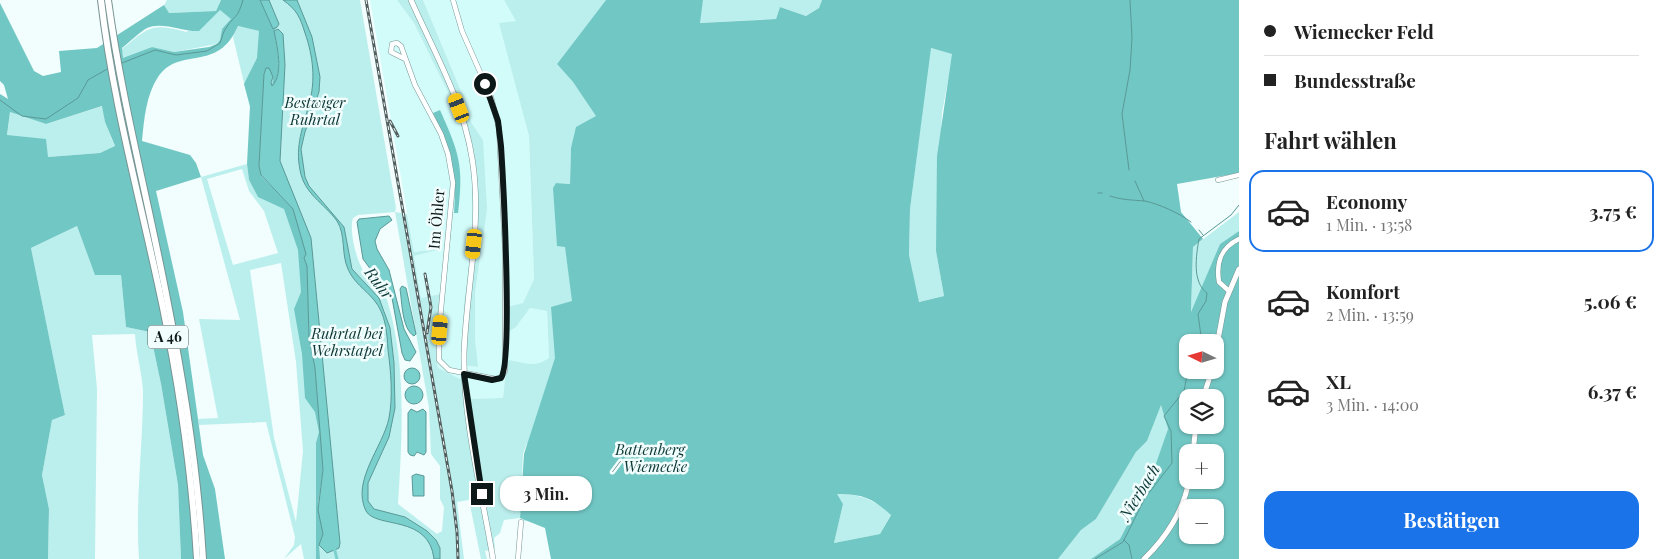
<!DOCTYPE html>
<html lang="de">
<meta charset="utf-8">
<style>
body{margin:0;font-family:"Playfair Display",serif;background:#f2f2f2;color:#222;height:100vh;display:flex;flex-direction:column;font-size:19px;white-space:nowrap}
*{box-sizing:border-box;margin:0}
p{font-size:16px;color:#767676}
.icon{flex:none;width:28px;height:28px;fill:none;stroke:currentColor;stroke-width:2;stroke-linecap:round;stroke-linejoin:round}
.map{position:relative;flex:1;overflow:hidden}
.panel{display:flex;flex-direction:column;background:#fff;width:425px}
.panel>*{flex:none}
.guide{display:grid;align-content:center;height:110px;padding:0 25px;background:#fff}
.needle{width:32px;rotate:275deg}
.buttons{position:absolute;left:1179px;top:334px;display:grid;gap:10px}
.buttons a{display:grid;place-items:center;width:45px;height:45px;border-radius:10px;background:#fff;box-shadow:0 1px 4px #0004;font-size:25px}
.end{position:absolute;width:22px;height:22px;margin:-11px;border:6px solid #0d1918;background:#fff;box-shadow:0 0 0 2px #fff}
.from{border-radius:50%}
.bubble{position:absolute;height:35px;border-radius:15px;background:#fff;box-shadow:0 1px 4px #0004;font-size:16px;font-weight:700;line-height:35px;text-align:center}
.car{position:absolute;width:15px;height:30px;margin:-15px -8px;border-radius:6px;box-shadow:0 0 4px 1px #0007;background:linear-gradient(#f5c518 24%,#345 0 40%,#f5c518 0 76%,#345 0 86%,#f5c518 0)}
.guide b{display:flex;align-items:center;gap:18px;height:48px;font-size:19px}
.guide b+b{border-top:1px solid #e0e0e0}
.guide i{width:12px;height:12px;background:#222}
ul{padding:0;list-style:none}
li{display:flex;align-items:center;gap:15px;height:82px;margin:0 10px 8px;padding:0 15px;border:2px solid transparent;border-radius:15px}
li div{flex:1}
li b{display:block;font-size:19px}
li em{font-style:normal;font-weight:700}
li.selected{border-color:#1a73e8}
li>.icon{width:45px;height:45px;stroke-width:1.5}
h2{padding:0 25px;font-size:22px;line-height:60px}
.primary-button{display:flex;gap:10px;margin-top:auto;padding:10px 25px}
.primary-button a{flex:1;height:58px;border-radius:15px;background:#1a73e8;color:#fff;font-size:20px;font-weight:700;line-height:58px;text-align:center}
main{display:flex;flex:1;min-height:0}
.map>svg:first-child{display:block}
.built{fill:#d2fcfa}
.green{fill:#bbefed;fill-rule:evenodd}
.forest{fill:#71c7c4;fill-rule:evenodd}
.water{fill:#7ad0cd;stroke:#599997}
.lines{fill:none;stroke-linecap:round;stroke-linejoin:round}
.stream{stroke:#599997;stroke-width:1}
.canal{stroke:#7ad0cd;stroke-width:3}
.minor-casing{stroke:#779594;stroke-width:5.5}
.major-casing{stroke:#779594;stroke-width:6}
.highway-casing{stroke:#779594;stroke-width:8}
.minor{stroke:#fff;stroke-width:4.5}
.major{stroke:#fff;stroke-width:5}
.highway{stroke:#fff;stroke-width:6}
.rail-casing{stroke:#535f5e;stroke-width:3}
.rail{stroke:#f1fefd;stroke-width:1;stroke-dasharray:4;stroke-linecap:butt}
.route{stroke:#0d1918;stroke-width:6}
.labels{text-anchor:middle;stroke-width:5;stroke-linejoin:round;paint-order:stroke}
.shield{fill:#f1fefd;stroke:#515e5d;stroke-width:1}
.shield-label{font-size:14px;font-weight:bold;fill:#0d1918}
.park-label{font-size:15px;font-style:italic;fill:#0b3635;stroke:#f1fefd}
.street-label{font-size:15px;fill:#0d1918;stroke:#f1fefd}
.water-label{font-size:16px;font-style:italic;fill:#0c3736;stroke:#f1fefd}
</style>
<main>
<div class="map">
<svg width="1239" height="559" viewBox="0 0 1239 559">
<rect width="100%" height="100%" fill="#f1fefd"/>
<!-- built -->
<path class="built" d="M 370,0 L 397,0 L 414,23 L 458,113 L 463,129 L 472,166 L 474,196 L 463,365 L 477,367 L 475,339 L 475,293 L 483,239 L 483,140 L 471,122 L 463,96 L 423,0 L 504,0 L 517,21 L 500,24 L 529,136 L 534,279 L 523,303 L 514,306 L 516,327 L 530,308 L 547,311 L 549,358 L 541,364 L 524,365 L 507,360 L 503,398 L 464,399 L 447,373 L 438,369 L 436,356 L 440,294 L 421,298 L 414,256 L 444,248 L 414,252 Z"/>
<!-- green -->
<g class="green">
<path d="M 167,0 L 221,0 L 216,11 L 168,13 L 164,5 Z"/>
<path d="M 257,0 L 360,0 L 396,208 L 395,212 L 407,214 L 414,252 L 445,248 L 414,256 L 421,298 L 440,294 L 436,356 L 438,368 L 462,380 L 464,399 L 503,398 L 507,360 C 524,362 534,369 549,358 L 547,311 L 530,308 L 516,327 L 508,332 L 507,307 L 523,303 L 534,279 L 529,136 L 499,23 L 516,21 L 504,0 L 606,0 L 557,64 L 573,82 L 597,116 L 571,148 L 570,184 L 556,183 L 557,246 L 565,246 L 573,301 L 555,354 L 567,515 L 523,521 L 527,443 L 523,454 L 520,518 L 504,520 L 500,533 L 494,538 L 495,549 L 485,551 L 487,559 L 481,559 L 469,500 L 457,502 L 464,559 L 304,559 L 301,544 L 284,559 L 294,545 L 295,537 L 266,422 L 199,425 L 198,419 L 218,418 L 199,319 L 240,320 L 201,177 L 247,164 L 249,180 L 258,197 L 248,157 L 251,112 L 233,37 L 238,26 L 259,31 ZM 242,169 L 249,191 L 264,211 L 278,253 L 233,265 L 207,179 ZM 395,212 L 429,408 L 431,454 L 440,466 L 440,499 L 444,507 L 442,531 L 437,534 L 398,504 C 402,439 407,367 388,303 C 384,288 372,282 363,270 C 356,259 349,231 353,218 L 358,215 ZM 339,222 L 344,227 L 352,269 L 371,289 L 386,313 L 353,274 ZM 281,263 L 296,362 L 303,451 L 296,522 L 274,438 L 250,270 Z"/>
<path d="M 397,0 L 423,0 L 463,96 L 471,122 L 483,140 L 487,209 L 475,293 L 475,339 L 478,367 L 462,365 L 464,305 L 473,234 L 472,166 L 458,113 L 414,23 Z"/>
<path d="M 703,0 L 822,0 L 819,8 L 806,16 L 780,7 L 776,19 L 699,23 Z"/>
<path d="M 220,10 L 232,19 L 222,29 L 220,40 L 217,44 L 174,52 L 152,47 L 123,59 L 122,49 C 148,28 151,22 186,32 Z"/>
<path d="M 930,48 L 953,54 L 942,113 L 936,251 L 944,296 L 918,302 L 909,255 L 910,209 Z"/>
<path d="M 103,106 L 105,122 L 115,147 L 100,153 L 48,157 L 7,136 L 10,112 L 46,124 Z"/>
<path d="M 1239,212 L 1239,231 L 1220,244 L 1191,314 L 1193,247 Z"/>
<path d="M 77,226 L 95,274 L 121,275 L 126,327 L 150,332 L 161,384 L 178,485 L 181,559 L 139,559 C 135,503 143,447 143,391 C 142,372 136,353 135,334 L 92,335 L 97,389 L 95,559 L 48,559 L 49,509 L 42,475 L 52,420 L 65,415 L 31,248 Z"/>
<path d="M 1161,404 L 1168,429 L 1159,459 L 1120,539 L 1091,559 L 1058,559 L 1081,530 L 1096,519 L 1136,452 L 1147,441 Z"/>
<path d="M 836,494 C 861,494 872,499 891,514 L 880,534 L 834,543 L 843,504 Z"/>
</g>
<!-- forest -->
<g class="forest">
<path d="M 221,0 L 260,0 L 273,29 L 277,27 L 274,31 C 277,45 283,76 272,87 L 273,77 L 270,72 L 263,94 L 259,166 L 261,176 L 293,209 L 307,254 L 304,258 L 307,266 L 309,337 L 315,368 L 323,470 L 318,505 L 323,534 L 319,545 L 320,559 L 316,559 L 316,443 L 319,432 L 315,412 L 305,398 L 302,354 L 294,309 L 301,292 L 298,250 L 284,209 L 258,197 L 249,180 L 247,164 L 250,106 L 244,84 L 257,58 L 259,31 L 238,26 C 217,74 180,45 158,77 C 146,95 144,120 142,141 L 190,155 L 196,163 L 201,177 L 156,191 L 183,312 L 203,455 L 215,489 L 225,559 L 181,559 L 178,485 L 161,384 L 150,332 L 126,327 L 121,275 L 95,275 L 77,226 L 31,248 L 65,415 L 52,420 L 42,475 L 49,509 L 48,559 L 0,559 L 0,94 L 8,99 L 4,85 L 0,81 L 0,3 L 34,71 L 43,76 L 61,72 L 59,51 L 97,48 L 164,5 L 169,13 L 216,11 ZM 220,10 L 231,19 L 222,29 L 220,40 L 217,44 L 209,47 L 174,52 L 152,47 L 123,58 L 122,48 C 130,42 138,33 147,28 C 162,21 184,32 199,31 ZM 102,106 L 105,122 L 115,146 L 100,153 L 48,157 L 46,139 L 7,135 L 10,112 L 46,124 Z"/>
<path d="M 606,0 L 703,0 L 700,23 L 776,19 L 780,7 L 806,16 L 819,8 L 822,0 L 1239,0 L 1239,173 L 1177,184 L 1181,212 L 1203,239 L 1193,247 L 1191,312 L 1220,244 L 1239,231 L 1239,559 L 1091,559 L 1120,539 L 1151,478 L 1168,429 L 1161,405 L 1147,441 L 1136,452 L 1096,519 L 1081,530 L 1058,559 L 551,559 L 545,528 L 520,518 L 524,454 L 555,358 L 551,307 L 572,301 L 565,247 L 557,246 L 553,188 L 556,183 L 570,184 L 571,148 L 576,127 L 596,116 L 573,82 L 557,64 ZM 931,48 L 952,54 L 937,156 L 936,251 L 944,296 L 919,302 L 909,255 L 910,209 ZM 1188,342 L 1215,342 L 1215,370 L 1188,370 ZM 1188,398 L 1215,398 L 1215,425 L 1188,425 ZM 1188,452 L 1215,452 L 1215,480 L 1188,480 ZM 837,494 C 863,494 872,498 891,515 L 880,534 L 834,543 L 843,504 ZM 1188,508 L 1215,508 L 1215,535 L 1188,535 Z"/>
<path d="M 440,110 C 459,153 464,165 458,213 L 454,213 C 458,176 448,145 433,113 Z"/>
</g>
<!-- water -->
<g class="water">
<path d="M 260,0 L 269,0 L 279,24 L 277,27 L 273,29 Z"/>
<path d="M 283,0 L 297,0 L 312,37 L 320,77 L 319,92 L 305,132 L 301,149 L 305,177 L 309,186 L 344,227 L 352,269 L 379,298 L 390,328 L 394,363 L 395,408 L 389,437 L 368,483 L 368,501 L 374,509 L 405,517 L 427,531 L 436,540 L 440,548 L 440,559 L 434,559 C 429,514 376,529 366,511 C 351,481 383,447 389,418 C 393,397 391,372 388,350 C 387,333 386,314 374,300 C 365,289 354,283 348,269 C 341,254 346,235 337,221 C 324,203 304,194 300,170 C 295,145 303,128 309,104 C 316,80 313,56 305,33 C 300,17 297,10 283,0 Z"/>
<path d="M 278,29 L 283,34 L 285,65 L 280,161 L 311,238 L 340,543 L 339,548 L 327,553 L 319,545 L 323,534 L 318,510 L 323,470 L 315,368 L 309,337 L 307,266 L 304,258 L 306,254 L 293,209 L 261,175 L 259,166 L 264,74 L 266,68 L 269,68 L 273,77 L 271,82 L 272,86 C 284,74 277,46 274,31 Z"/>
<path d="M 389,216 L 392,220 L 380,229 L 375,241 L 377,249 L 389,270 L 404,329 L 416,352 L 410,361 L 405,360 L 402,353 L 392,298 L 363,259 L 357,222 L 359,219 Z"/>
<path d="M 402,286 L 406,288 L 416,334 L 414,336 C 402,329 402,302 400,289 Z"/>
<circle cx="412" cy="376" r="8"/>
<circle cx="414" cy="395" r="9"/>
<path d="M 411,409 L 417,412 L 423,409 L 426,412 L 426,452 L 424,455 L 417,452 L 414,456 L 410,455 L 408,452 L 408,413 Z"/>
<path d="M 416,474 L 424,476 L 424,496 L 413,496 L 412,476 Z"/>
</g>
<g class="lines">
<!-- stream -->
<g class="stream">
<path d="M 122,63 L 155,50 L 176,55 L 207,51 L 220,43 C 222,38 223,32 226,28 C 236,13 237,20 243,0"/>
<path d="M 0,100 L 22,116 L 46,119 L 78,98 L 88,80 L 109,68"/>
<path d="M 1129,170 L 1122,114 L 1130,70 L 1132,38 L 1130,0"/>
<path d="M 1135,181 L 1144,201"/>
<path d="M 1098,193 L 1102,193"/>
<path d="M 1110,196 C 1122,200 1132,200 1145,201 C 1159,204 1179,213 1191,222"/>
<path d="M 1199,230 L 1203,235"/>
<path d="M 1199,342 L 1201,336 L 1198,314 L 1206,301 L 1207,293 C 1192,282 1196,256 1199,239 L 1231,215 L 1239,205"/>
<path d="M 1124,540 L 1129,545 L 1132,559"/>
<path d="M 1095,559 L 1123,542 L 1145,498 L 1172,463 L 1171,431 L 1164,416 L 1184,391 L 1188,370"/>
</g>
<!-- canal -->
<path class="canal" d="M 334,547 L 337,559"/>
<defs>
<g id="minor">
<path d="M 405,59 L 391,52 L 392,44 L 397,43 L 401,46 L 415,85 L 441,134 L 448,154 L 453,183 L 439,330 L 439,360 L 449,370 L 496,379 L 501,378 L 505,371 L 505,249 L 499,128 L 491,97 L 462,31 L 453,0"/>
<path d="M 1218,180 L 1239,175"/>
<path d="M 1229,291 L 1219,282 C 1216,263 1220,248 1239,239"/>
<path d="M 518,559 L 521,522"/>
</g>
<g id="major">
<path d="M 411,0 C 434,52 463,101 472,158 C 483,223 466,289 464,354 C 463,422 482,492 493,559"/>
<path d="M 1215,356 L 1225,302 L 1239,269"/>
<path d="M 1203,398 L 1212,370"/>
<path d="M 1193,452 L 1196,425"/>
<path d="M 1144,559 C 1166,538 1184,510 1189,480"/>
</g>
<g id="highway">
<path d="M 101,0 C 113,104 142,206 163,308 C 180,391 192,474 197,559"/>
<path d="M 108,0 C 122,103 149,203 168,304 C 185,389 198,473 203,559"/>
</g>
</defs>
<!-- minor casing -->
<use href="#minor" class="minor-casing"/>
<!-- major casing -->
<use href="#major" class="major-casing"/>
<!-- highway casing -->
<use href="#highway" class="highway-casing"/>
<!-- minor -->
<use href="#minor" class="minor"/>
<!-- major -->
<use href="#major" class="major"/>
<!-- highway -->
<use href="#highway" class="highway"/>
<defs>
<g id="rail">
<path d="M 366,0 L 452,491 L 457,532 L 458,559"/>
<path d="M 390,121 L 398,136"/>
<path d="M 425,274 L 431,307 L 427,333"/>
</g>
</defs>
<!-- rail casing -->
<use href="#rail" class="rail-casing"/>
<!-- rail -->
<use href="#rail" class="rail"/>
</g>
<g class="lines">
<!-- route -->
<path class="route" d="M 482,494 L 464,374 L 492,380 L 501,378 C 513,362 503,177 501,146 L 498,121 L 485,84"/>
</g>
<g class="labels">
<!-- shield labels -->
<rect class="shield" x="148" y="325.5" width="40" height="23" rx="4"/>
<g class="shield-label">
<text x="168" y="342">A 46</text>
</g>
<!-- park labels -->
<g class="park-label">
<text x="315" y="108">Bestwiger<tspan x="315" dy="17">Ruhrtal</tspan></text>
<text x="347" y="339">Ruhrtal bei<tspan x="347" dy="17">Wehrstapel</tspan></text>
<text x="650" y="455">Battenberg<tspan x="650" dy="17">/ Wiemecke</tspan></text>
</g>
<!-- street labels -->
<g class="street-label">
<text transform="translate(437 219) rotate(-85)" y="5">Im Öhler</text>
</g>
<!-- water labels -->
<g class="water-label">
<text transform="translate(379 283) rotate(53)" y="6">Ruhr</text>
<text transform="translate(1139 492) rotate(-58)" y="6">Nierbach</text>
</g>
</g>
</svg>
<div class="buttons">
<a><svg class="needle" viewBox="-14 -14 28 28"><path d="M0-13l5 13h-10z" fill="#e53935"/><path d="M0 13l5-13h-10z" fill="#767676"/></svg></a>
<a><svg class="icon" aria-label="layers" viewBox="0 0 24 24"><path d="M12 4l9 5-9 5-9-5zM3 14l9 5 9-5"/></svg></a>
<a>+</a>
<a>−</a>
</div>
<i class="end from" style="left:485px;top:84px"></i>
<i class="end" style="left:482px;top:494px"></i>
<div class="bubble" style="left:500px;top:476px;width:92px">3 Min.</div>
<i class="car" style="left:459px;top:108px;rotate:339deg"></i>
<i class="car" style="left:474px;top:244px;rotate:186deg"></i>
<i class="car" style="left:440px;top:330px;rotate:5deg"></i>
</div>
<section class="panel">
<div class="guide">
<b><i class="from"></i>Wiemecker Feld</b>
<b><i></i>Bundesstraße</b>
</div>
<h2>Fahrt wählen</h2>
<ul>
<li class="selected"><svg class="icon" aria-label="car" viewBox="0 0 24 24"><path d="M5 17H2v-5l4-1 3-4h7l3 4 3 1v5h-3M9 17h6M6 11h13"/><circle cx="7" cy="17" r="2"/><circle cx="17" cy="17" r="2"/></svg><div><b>Economy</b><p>1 Min. · 13:58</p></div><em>3.75 €</em></li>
<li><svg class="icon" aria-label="car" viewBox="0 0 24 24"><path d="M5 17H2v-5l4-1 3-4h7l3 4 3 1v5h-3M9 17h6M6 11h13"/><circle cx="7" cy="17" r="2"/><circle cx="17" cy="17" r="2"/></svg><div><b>Komfort</b><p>2 Min. · 13:59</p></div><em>5.06 €</em></li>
<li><svg class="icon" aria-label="car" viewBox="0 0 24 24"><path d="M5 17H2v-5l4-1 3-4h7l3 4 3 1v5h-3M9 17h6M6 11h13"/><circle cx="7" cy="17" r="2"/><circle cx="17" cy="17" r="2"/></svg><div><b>XL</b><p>3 Min. · 14:00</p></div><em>6.37 €</em></li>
</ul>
<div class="primary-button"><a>Bestätigen</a></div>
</section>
</main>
